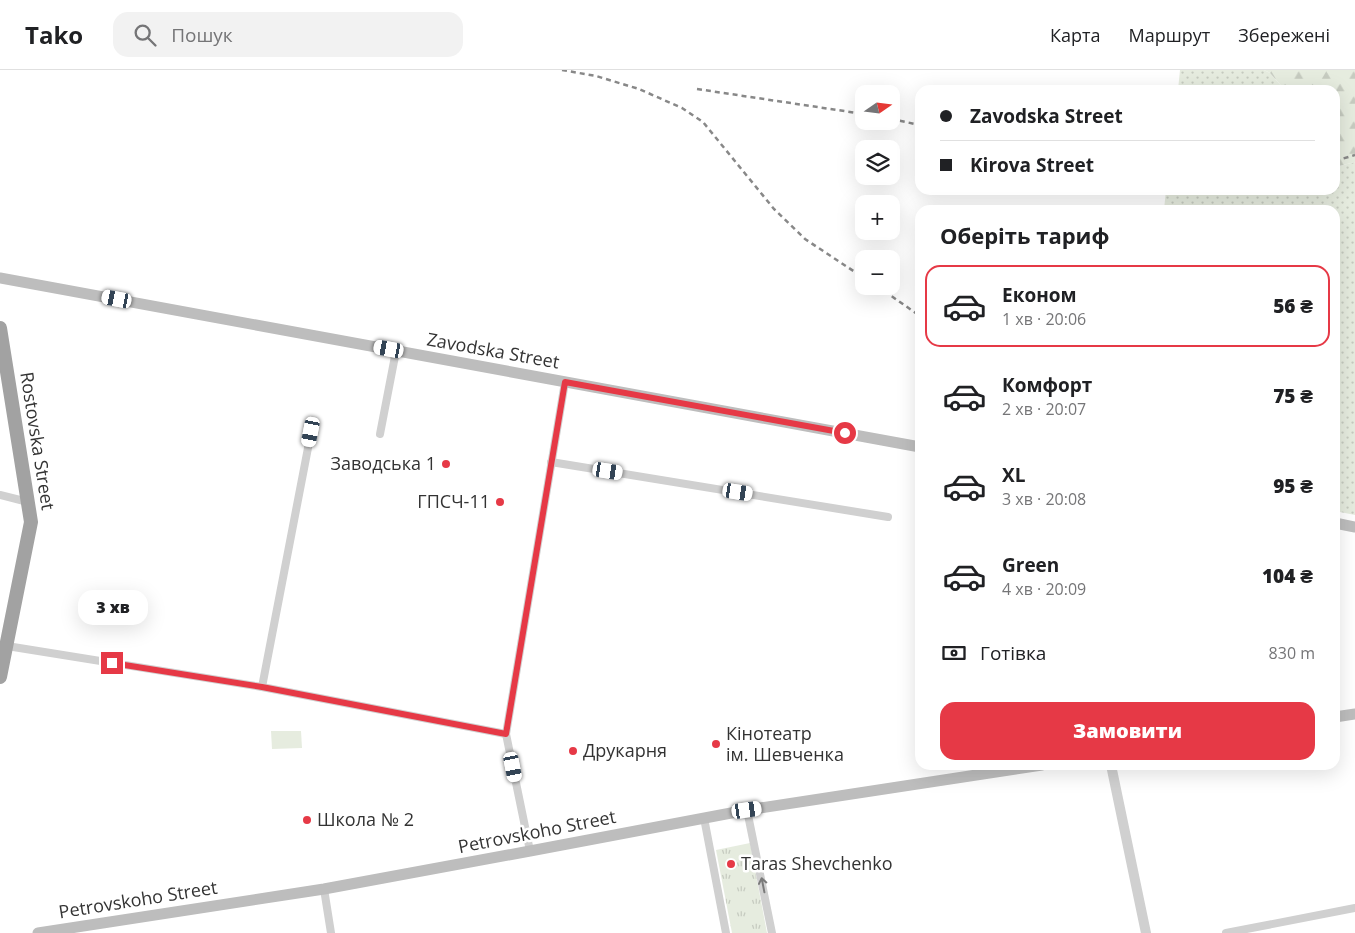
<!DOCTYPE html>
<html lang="uk">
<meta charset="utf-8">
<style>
body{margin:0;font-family:"Open Sans",sans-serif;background:#f2f2f2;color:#202124;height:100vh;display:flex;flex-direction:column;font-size:19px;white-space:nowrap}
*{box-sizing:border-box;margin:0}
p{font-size:16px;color:#757577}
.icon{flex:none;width:28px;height:28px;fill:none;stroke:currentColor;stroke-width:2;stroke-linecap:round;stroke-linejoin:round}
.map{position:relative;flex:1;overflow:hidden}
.sheet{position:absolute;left:915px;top:135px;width:425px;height:565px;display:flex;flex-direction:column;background:#fff;border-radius:15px;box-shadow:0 5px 20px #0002}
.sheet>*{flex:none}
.top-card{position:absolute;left:915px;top:15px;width:425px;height:110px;border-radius:15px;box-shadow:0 5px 20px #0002;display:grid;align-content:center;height:110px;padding:0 25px;background:#fff}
.needle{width:32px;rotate:76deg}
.controls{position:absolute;left:855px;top:15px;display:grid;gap:10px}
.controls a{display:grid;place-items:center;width:45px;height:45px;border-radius:10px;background:#fff;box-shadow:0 5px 20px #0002;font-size:25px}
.end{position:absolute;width:22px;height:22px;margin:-11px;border:6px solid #e63946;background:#fff;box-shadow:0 0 0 2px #fff}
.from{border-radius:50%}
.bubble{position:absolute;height:35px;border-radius:15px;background:#fff;box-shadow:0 5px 20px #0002;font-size:16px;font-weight:800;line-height:35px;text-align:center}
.car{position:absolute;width:15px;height:30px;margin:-15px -8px;border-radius:6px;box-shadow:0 0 4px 1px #0007;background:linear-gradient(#fff 24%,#345 0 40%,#fff 0 76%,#345 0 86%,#fff 0)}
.top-card b{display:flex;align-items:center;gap:18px;height:48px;font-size:19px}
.top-card b+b{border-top:1px solid #e0e0e0}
.top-card i{width:12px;height:12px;background:#202124}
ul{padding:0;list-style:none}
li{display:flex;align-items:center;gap:15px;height:82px;margin:0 10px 8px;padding:0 15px;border:2px solid transparent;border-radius:15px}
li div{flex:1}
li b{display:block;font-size:19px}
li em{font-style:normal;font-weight:800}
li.on{border-color:#e63946}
li>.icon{width:45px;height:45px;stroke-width:1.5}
h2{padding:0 25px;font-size:22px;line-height:60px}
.pay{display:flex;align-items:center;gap:12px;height:55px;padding:0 25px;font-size:19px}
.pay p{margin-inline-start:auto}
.cta{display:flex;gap:10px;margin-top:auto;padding:10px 25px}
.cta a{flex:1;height:58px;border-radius:15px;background:#e63946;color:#fff;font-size:20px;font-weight:800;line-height:58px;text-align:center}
header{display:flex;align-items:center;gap:30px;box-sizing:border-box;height:70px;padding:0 25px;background:#fff;border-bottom:1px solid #e0e0e0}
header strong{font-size:24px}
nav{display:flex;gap:28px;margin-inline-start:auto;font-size:18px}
.search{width:350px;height:45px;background:#f2f2f2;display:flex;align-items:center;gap:12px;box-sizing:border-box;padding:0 18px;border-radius:15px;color:#757577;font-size:19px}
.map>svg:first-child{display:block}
.grass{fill:url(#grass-dots)}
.forest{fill:url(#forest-firs)}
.park{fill:url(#park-tufts)}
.garden{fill:#e6ecdf}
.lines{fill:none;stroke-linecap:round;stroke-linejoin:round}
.minor{stroke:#d0d0d0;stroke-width:8}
.tertiary{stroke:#d0d0d0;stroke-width:10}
.secondary{stroke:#bdbdbd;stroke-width:11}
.trunk{stroke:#a2a2a2;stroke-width:14}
.rail{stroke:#888;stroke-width:2.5;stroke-dasharray:5 4;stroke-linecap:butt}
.oneway{stroke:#7a7a7a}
.route{stroke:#e63946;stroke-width:6}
.poi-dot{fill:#e63946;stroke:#fff;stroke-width:2}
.labels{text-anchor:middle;stroke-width:5;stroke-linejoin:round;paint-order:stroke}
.street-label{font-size:18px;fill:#333;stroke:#fff}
.poi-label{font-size:18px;fill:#333;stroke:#fff;text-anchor:start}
</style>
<header>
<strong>Tako</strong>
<div class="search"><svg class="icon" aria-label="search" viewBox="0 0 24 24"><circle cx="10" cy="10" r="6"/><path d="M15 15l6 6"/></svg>Пошук</div>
<nav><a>Карта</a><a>Маршрут</a><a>Збережені</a></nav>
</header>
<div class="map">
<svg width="1355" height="863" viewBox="0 0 1355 863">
<defs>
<pattern id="grass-dots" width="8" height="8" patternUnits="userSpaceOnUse" patternTransform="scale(1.25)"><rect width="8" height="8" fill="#e6ecdf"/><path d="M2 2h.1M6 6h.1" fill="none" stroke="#c6cbc0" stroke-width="1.8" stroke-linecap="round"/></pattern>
<pattern id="forest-firs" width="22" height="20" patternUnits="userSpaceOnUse" patternTransform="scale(1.25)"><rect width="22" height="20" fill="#e6ecdf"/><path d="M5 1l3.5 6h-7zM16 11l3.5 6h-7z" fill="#c6cbc0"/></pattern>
<pattern id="park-tufts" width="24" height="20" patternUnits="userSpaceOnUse" patternTransform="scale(1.25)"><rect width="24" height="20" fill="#e6ecdf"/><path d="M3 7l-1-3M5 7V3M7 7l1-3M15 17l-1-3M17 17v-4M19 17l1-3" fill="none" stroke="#c6cbc0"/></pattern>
</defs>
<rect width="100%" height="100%" fill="#fff"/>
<!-- grass -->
<g class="grass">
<path d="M 1180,0 L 1264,0 L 1270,3 L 1285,20 L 1178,20 Z"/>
<path d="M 1355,92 L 1355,445 L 1335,441 L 1335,140 L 1164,140 L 1166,120 L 1335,120 L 1335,97 Z"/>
</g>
<!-- forest -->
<path class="forest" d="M 1264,0 L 1355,0 L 1355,92 L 1335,97 L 1335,20 L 1285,20 L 1270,3 Z"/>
<!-- park -->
<path class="park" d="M 750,773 L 767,863 L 732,863 L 716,780 Z"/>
<!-- garden -->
<path class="garden" d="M 271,661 L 301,661 L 302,678 L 272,679 Z"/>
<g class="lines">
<!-- minor -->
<g class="minor">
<path d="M 380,364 L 396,281"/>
<path d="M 551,392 L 888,447"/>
<path d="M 0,425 L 28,432"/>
<path d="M 7,576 L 262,617 L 506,664"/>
<path d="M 262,617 L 313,352"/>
<path d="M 747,740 L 772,863"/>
<path d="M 704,748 L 726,863"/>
<path d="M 530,781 L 506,664 L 565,312"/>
<path d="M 324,819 L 331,863"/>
<path d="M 1226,863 L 1355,838"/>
</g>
<!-- tertiary -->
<path class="tertiary" d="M 1111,695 L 1146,863"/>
<!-- secondary -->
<g class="secondary">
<path d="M 0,208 L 920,377"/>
<path d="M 1335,453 L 1355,457"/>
<path d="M 1335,647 L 1355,644"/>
<path d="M 38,863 L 324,819 L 530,781 L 747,740 L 1042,695"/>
</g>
<!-- trunk -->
<path class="trunk" d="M 0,258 L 31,452 L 0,607"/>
<!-- rail -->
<g class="rail">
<path d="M 562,0 L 596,6 L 639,19 L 682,38 L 703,52 L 774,139 L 805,169 L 864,208"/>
<path d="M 697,19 L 864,44"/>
<path d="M 891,49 L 920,55"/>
<path d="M 1335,91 L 1355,85"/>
<path d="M 877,216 L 920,246"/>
</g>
</g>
<!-- one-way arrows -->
<defs><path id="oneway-shaft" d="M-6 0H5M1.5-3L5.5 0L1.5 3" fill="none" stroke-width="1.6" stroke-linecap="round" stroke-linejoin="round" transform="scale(1.25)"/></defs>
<use class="oneway" href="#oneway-shaft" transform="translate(763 815) rotate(-101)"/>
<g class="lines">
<!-- route -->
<path class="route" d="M 112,593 L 262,617 L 506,664 L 565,312 L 845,363"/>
</g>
<!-- markers -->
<g class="poi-dot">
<circle cx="446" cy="394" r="5"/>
<circle cx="500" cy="432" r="5"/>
<circle cx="716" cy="674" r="5"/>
<circle cx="573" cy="681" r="5"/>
<circle cx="307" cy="750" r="5"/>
<circle cx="731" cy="794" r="5"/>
</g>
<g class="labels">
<!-- street labels -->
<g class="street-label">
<text transform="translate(493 281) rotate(10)" y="6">Zavodska Street</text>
<text transform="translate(37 371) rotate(81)" y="6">Rostovska Street</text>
<text transform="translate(537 762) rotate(-11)" y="6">Petrovskoho Street</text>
<text transform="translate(138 830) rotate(-9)" y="6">Petrovskoho Street</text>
</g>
<!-- poi labels -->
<g class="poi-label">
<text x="436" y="400" text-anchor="end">Заводська 1</text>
<text x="490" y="438" text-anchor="end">ГПСЧ-11</text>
<text x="726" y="670">Кінотеатр<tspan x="726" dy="21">ім. Шевченка</tspan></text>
<text x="583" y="687">Друкарня</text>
<text x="317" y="756">Школа № 2</text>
<text x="741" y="800">Taras Shevchenko</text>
</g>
</g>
</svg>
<div class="controls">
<a><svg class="needle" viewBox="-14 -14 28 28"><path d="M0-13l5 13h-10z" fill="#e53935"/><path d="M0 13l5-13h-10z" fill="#757577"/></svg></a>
<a><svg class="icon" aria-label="layers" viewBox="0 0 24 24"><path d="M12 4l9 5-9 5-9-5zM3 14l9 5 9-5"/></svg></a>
<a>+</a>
<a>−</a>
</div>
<i class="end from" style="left:845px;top:363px"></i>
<i class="end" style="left:112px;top:593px"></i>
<div class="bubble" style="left:78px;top:520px;width:70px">3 хв</div>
<i class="car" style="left:117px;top:229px;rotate:281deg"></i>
<i class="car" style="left:389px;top:279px;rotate:280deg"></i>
<i class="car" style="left:311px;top:362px;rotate:191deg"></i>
<i class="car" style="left:608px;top:401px;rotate:99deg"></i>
<i class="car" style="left:738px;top:422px;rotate:99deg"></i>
<i class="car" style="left:513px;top:697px;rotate:169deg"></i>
<i class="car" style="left:747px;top:740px;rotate:82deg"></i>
<div class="top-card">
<b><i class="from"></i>Zavodska Street</b>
<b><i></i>Kirova Street</b>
</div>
<section class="sheet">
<h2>Оберіть тариф</h2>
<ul>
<li class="on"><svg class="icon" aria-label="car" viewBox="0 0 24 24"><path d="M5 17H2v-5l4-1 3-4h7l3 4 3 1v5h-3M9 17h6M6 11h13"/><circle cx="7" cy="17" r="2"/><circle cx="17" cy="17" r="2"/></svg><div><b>Економ</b><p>1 хв · 20:06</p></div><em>56 ₴</em></li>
<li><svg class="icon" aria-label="car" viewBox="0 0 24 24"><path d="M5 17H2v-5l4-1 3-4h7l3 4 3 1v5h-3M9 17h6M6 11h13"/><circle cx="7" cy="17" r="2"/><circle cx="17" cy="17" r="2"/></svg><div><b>Комфорт</b><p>2 хв · 20:07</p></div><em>75 ₴</em></li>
<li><svg class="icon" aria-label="car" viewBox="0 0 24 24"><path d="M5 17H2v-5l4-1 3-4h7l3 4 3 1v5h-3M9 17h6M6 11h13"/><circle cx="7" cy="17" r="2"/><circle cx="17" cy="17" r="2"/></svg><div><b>XL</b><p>3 хв · 20:08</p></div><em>95 ₴</em></li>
<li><svg class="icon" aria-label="car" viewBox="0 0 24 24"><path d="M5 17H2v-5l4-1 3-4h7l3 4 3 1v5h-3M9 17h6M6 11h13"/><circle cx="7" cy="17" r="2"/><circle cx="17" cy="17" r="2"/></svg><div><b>Green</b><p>4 хв · 20:09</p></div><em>104 ₴</em></li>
</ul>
<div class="pay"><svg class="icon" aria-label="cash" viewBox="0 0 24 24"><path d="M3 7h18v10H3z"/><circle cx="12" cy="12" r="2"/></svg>Готівка<p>830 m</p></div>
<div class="cta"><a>Замовити</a></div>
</section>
</div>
